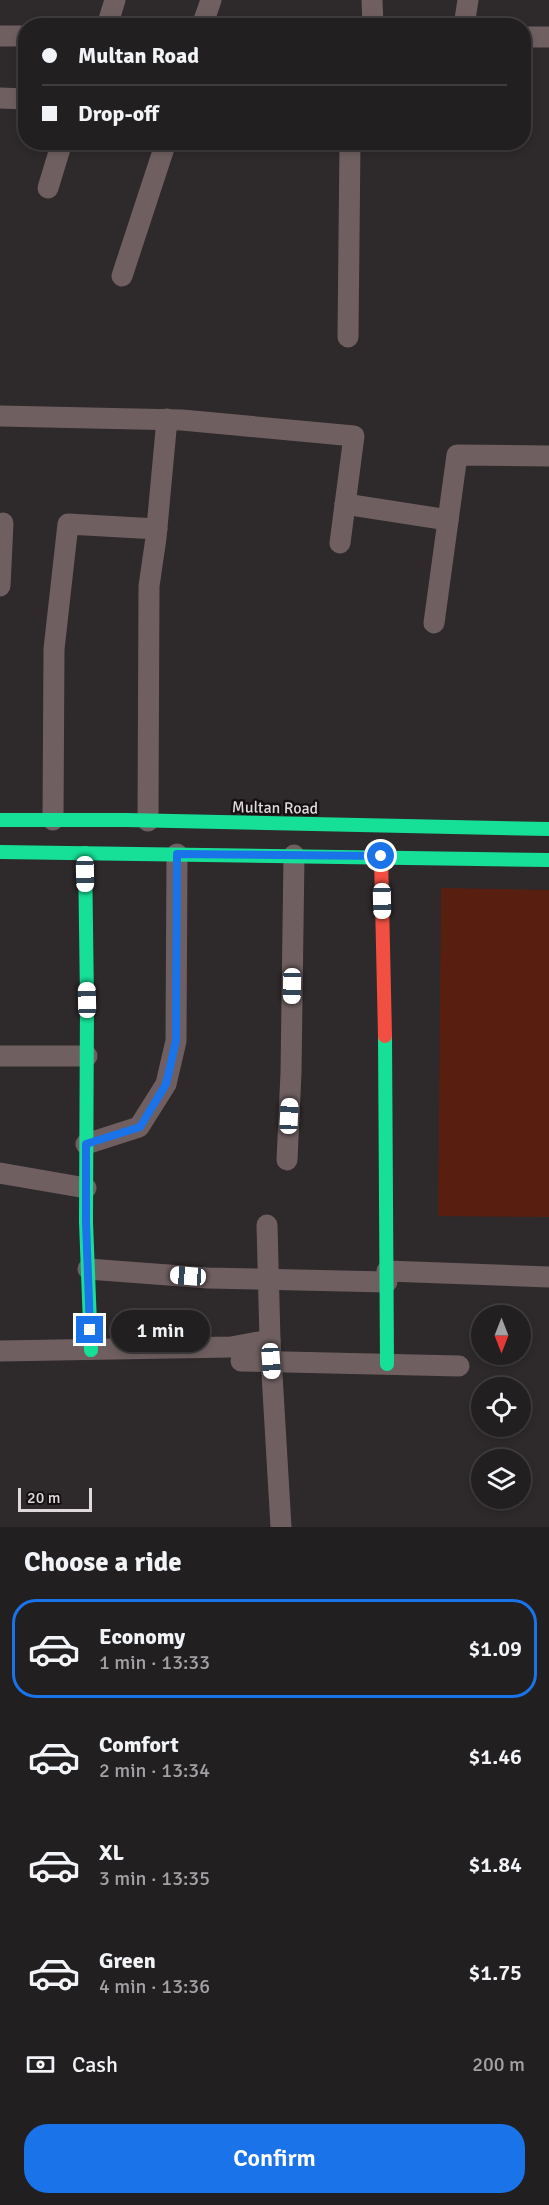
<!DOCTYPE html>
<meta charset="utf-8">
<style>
body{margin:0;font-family:Signika,sans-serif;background:#2a2729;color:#f1f3f6;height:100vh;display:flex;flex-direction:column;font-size:22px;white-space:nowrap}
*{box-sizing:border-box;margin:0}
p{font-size:20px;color:#a2a2a5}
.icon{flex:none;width:33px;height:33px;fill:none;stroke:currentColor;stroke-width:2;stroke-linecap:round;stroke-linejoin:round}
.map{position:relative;height:1527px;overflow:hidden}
.side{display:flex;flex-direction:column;background:#221f20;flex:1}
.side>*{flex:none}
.hud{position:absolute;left:18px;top:18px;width:513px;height:132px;border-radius:24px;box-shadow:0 3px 9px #0003,0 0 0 2px #3f3d3e;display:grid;align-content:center;height:132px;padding:0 24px;background:#221f20}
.needle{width:39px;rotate:180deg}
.controls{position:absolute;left:471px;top:1305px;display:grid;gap:12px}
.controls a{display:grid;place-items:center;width:60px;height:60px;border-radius:50%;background:#221f20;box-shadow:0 3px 9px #0003,0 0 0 2px #3f3d3e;font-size:30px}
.scale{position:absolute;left:18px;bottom:15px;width:74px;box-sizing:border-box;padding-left:6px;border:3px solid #dfd9db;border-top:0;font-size:16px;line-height:21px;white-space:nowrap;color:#dfd9db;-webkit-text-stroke:4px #151113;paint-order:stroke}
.end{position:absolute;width:27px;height:27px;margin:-14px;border:8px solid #1a73e8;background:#fff;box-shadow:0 0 0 3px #fff}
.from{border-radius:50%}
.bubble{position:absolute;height:42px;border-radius:21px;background:#221f20;box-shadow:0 3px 9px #0003,0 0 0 2px #3f3d3e;font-size:20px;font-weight:600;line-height:42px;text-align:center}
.car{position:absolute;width:18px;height:36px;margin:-18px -9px;border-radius:8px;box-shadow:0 0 4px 2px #0007;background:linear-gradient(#fff 24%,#345 0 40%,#fff 0 76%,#345 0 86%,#fff 0)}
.hud b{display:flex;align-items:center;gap:21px;height:57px;font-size:22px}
.hud b+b{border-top:2px solid #3f3d3e}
.hud i{width:15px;height:15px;background:#f1f3f6}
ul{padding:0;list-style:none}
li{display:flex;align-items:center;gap:18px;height:99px;margin:0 12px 9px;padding:0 12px;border:3px solid transparent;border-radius:24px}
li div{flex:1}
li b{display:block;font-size:22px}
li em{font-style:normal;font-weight:600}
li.current{border-color:#1a73e8}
li>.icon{width:54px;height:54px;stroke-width:1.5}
h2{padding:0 24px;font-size:27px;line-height:72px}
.pay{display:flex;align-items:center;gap:15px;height:66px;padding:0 24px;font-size:22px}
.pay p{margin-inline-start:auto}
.primary-button{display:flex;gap:12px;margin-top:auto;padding:12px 24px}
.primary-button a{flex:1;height:69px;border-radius:24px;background:#1a73e8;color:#fff;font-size:24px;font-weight:600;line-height:69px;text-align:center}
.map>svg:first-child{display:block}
.green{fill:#581f10}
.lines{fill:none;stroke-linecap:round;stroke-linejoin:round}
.street{stroke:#6f5f61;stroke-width:21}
.fast{stroke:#16e098;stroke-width:14}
.jam{stroke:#f24e42;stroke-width:14}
.route{stroke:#1a73e8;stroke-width:8}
.labels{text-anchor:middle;stroke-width:5;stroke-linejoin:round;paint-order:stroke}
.street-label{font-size:16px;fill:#dfd9db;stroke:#151113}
</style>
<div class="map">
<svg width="549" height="1527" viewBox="0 0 549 1527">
<rect width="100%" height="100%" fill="#2e292b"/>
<!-- green -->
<path class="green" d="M 441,888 L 549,890 L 549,1217 L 438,1216 Z"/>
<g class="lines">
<!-- street -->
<g class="street">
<path d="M 372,0 L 373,26"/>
<path d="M 107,26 L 115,0"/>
<path d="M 202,26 L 211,0"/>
<path d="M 464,26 L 468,0"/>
<path d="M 0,36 L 26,36"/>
<path d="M 524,37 L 549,37"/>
<path d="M 0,98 L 26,99"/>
<path d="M 48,188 L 62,142"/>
<path d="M 122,276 L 166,142"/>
<path d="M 348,337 L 350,142"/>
<path d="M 0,416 L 182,420 L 354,436 L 340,543"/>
<path d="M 345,504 L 448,520"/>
<path d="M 0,586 L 3,523"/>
<path d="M 434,623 L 457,455 L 549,456"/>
<path d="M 53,820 L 54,649 L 68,524 L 157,529"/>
<path d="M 148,821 L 149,586 L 156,538 L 167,419"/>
<path d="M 0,1056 L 87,1056"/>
<path d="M 86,1144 L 139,1127 L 166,1084 L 176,1041 L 177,854"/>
<path d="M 287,1160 L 291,1073 L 294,855"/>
<path d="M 0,1173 L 86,1188"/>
<path d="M 267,1225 L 270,1340 L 281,1527"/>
<path d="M 88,1269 L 208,1278 L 387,1282"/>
<path d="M 387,1271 L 549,1277"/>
<path d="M 0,1351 L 231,1347 L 270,1340"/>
<path d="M 241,1361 L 459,1366"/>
</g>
<!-- fast -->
<g class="fast">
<path d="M 0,820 L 126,820 L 549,829"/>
<path d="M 0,852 L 549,860"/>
<path d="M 85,853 L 87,1000 L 86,1222 L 91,1350"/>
<path d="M 385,1036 L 387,1364"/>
</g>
<!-- jam -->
<path class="jam" d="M 381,856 L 385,1036"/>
</g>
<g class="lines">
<!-- route -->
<path class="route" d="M 90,1330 L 86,1222 L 86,1144 L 140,1127 L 166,1084 L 176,1041 L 177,854 L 381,856"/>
</g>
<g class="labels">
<!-- street labels -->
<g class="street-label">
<text transform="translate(275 807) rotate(1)" y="6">Multan Road</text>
</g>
</g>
</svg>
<div class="controls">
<a><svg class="needle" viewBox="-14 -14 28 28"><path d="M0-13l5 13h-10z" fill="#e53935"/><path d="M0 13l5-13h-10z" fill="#a2a2a5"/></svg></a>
<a><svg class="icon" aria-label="locate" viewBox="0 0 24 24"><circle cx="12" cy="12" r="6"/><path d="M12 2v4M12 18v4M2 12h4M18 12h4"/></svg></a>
<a><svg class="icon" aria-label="layers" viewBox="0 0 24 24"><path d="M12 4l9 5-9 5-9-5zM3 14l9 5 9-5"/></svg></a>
</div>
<div class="scale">20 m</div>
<i class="end from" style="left:381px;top:856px"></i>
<i class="end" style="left:90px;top:1330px"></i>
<div class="bubble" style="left:111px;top:1310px;width:99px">1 min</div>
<i class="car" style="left:85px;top:874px;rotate:179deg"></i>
<i class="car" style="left:382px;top:901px;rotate:179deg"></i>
<i class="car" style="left:292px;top:986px;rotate:181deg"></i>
<i class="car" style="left:87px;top:1000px;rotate:359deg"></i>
<i class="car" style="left:289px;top:1116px;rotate:3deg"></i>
<i class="car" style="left:188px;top:1276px;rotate:274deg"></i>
<i class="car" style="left:271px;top:1361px;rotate:176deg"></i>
<div class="hud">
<b><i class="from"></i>Multan Road</b>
<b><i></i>Drop-off</b>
</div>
</div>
<section class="side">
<h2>Choose a ride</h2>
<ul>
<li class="current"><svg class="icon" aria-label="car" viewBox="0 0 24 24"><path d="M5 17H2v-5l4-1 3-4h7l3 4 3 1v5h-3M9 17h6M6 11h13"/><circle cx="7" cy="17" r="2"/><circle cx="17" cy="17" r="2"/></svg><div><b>Economy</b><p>1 min · 13:33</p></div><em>$1.09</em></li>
<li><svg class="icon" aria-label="car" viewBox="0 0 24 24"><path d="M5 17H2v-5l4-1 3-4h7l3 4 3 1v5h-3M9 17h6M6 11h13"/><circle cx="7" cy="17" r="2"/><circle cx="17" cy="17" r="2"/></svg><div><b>Comfort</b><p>2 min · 13:34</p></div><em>$1.46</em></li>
<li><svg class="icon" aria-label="car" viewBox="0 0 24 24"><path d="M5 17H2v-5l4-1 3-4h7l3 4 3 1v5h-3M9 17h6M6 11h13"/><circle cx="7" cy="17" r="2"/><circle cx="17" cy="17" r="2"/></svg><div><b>XL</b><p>3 min · 13:35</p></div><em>$1.84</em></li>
<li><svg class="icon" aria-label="car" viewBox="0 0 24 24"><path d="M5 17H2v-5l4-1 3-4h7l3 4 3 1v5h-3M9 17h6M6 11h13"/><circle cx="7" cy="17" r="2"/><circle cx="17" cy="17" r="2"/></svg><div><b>Green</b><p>4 min · 13:36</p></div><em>$1.75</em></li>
</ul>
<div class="pay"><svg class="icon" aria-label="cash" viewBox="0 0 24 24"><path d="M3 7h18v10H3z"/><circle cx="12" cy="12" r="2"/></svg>Cash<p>200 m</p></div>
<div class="primary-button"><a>Confirm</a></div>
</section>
